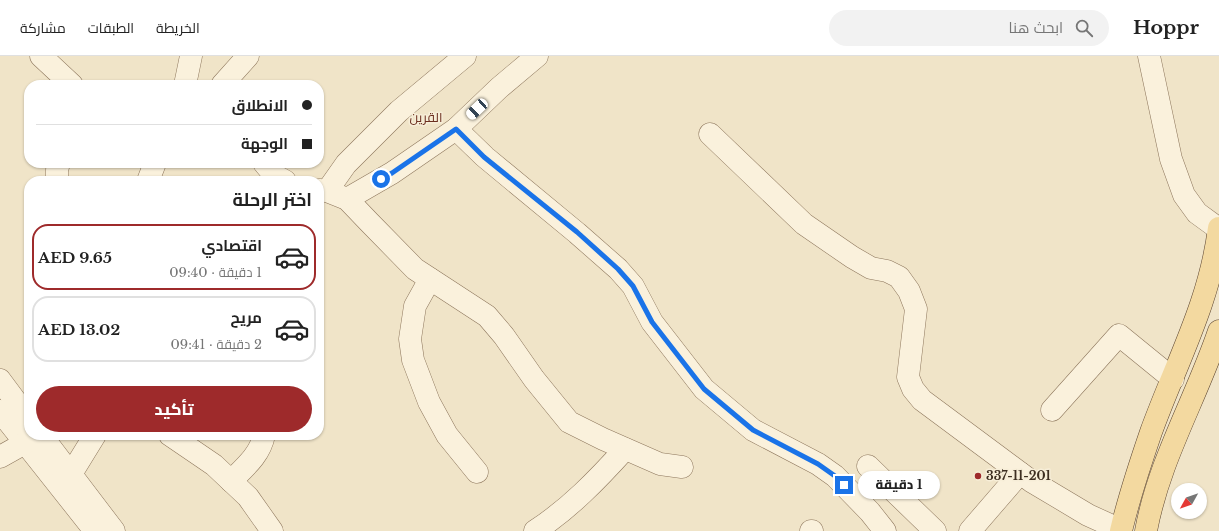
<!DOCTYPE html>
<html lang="ar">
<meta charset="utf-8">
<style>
body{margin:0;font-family:"Libre Baskerville",Cairo,serif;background:#f2f2f2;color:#222;direction:rtl;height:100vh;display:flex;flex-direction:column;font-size:15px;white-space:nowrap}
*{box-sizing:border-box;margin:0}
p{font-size:13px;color:#767676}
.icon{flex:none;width:22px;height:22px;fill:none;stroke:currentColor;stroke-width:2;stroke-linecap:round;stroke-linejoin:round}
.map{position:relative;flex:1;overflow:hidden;direction:ltr}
.details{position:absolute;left:24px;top:120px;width:300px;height:264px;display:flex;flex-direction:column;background:#fff;border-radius:16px;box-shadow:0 1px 3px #0004;direction:rtl}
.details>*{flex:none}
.hud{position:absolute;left:24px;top:24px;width:300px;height:88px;border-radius:16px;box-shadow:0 1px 3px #0004;direction:rtl;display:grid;align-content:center;height:88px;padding:0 12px;background:#fff}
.needle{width:26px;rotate:230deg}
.fabs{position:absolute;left:1171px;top:427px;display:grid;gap:8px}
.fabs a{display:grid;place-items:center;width:36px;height:36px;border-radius:50%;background:#fff;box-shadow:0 1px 3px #0004;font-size:20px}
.end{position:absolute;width:18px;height:18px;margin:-9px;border:5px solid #1a73e8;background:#fff;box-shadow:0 0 0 2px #fff}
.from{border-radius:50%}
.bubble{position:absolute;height:28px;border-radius:14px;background:#fff;box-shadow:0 1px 3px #0004;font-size:13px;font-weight:800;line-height:28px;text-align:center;direction:rtl}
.car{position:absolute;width:12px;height:24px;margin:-12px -6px;border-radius:5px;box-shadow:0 0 3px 1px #0007;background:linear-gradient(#fff 24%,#345 0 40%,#fff 0 76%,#345 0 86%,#fff 0)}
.hud b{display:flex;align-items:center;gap:14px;height:38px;font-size:15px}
.hud b+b{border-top:1px solid #e0e0e0}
.hud i{width:10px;height:10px;background:#222}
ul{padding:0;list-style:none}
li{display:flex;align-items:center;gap:12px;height:66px;margin:0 8px 6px;padding:0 4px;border:2px solid #e0e0e0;border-radius:16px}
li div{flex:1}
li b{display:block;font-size:15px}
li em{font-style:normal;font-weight:800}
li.selected{border-color:#9e2a2b}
li>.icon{width:36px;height:36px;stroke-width:1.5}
h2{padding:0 12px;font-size:18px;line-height:48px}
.action{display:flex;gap:8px;margin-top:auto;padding:8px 12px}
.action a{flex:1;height:46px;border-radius:24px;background:#9e2a2b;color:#fff;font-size:16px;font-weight:800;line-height:46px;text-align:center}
header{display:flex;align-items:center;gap:24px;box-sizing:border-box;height:56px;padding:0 20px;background:#fff;border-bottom:1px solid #e0e0e0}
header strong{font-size:19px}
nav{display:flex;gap:22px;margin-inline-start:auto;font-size:14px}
.search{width:280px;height:36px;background:#f2f2f2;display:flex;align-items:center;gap:10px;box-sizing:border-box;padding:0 14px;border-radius:22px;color:#767676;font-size:15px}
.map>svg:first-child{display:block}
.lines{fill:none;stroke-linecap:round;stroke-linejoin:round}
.minor-casing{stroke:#8d765c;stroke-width:23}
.major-casing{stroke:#5b4430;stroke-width:23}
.minor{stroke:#faf1dc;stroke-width:22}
.major{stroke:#f3d9a0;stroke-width:22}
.route{stroke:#1a73e8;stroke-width:5}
.poi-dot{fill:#9e2a2b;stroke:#f7eed8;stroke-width:1.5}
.labels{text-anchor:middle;stroke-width:3;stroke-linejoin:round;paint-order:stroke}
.poi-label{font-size:12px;font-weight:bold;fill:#3d2e20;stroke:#f7eed8;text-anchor:start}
.neighbourhood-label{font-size:13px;fill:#6b2e1e;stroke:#f7eed8}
</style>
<header>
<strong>Hoppr</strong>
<div class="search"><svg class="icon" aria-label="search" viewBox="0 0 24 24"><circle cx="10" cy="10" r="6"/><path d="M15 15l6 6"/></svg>ابحث هنا</div>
<nav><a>الخريطة</a><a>الطبقات</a><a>مشاركة</a></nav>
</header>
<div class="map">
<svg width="1219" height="475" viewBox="0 0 1219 475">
<rect width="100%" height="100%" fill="#f0e4c8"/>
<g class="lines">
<defs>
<g id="minor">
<path d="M 41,0 L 72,29"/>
<path d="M 1149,0 L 1171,103 L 1184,139 L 1197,157 L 1219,173"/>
<path d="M 185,29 L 191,0"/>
<path d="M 222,29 L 248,0"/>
<path d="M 456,73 L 485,101 L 577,177 L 618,213 L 633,230 L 652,266 L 704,333 L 753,374 L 818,408 L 835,420 L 870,456 L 885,475"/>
<path d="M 710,78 L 804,168 L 852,201 L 871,212 L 887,215 L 899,221 L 909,235 L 916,253 L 908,321 L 913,333 L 922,344 L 1031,425 L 1088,459 L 1121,474"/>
<path d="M 264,107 L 274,119 L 285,125"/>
<path d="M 57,125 L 57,114 L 59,107"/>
<path d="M 148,125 L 155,107"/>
<path d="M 319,134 L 327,135 L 347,143 L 369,166 L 415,213 L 487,260 L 504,280 L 534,323 L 569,366 L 603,383 L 660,408 L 682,411"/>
<path d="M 327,135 L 346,108 L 399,55 L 465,0"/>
<path d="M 347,143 L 392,117 L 456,73 L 499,32 L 537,0"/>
<path d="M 430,223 L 415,250 L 410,283 L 413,304 L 429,346 L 447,379 L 477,416"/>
<path d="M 0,324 L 29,363"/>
<path d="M 1052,354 L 1119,279 L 1173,323"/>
<path d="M 0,355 L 95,475"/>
<path d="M 41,379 L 114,475"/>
<path d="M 170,379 L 214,409 L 248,441 L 272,475"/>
<path d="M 0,401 L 25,387"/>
<path d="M 868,410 L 935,475"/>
<path d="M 231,425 C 245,411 260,399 264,379"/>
<path d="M 60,426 L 71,418 L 95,379"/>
<path d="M 535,475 C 569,453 598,423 625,393"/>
<path d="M 811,475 L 812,475"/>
<path d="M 970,475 L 1020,417"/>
</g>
<g id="major">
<path d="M 1121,475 C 1129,441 1140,408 1151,376 C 1176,307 1210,246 1219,172"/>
<path d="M 1146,475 C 1159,404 1196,343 1219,275"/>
</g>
</defs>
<!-- minor casing -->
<use href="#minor" class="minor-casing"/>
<!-- major casing -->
<use href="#major" class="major-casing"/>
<!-- minor -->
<use href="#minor" class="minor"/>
<!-- major -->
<use href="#major" class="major"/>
</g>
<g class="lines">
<!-- route -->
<path class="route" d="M 381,123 L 392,117 L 456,73 L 484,101 L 577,176 L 618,213 L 633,230 L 652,266 L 704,333 L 753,374 L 818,408 L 835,420 L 844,429"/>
</g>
<!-- markers -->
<circle class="poi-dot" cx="978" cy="420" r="4"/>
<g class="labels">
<!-- poi labels -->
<g class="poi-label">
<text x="986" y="424">337-11-201</text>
</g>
<!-- neighbourhood labels -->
<g class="neighbourhood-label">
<text x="426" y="66">القرين</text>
</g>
</g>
</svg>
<div class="fabs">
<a><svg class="needle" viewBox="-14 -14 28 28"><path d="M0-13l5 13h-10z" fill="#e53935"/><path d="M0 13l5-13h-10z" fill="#767676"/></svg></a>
</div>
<i class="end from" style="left:381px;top:123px"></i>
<i class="end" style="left:844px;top:429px"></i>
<div class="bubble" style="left:858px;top:415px;width:82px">1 دقيقة</div>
<i class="car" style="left:477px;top:53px;rotate:227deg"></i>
<div class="hud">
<b><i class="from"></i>الانطلاق</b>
<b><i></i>الوجهة</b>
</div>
<section class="details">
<h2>اختر الرحلة</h2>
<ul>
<li class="selected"><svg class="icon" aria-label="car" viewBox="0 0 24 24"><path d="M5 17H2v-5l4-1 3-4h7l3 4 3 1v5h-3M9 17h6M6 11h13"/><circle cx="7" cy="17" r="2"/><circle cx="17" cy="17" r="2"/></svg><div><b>اقتصادي</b><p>1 دقيقة · 09:40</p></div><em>AED 9.65</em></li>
<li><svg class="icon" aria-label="car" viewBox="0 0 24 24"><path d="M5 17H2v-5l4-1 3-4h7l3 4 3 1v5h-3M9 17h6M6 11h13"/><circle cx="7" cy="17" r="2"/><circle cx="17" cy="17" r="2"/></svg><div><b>مريح</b><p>2 دقيقة · 09:41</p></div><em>AED 13.02</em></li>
</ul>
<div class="action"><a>تأكيد</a></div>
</section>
</div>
